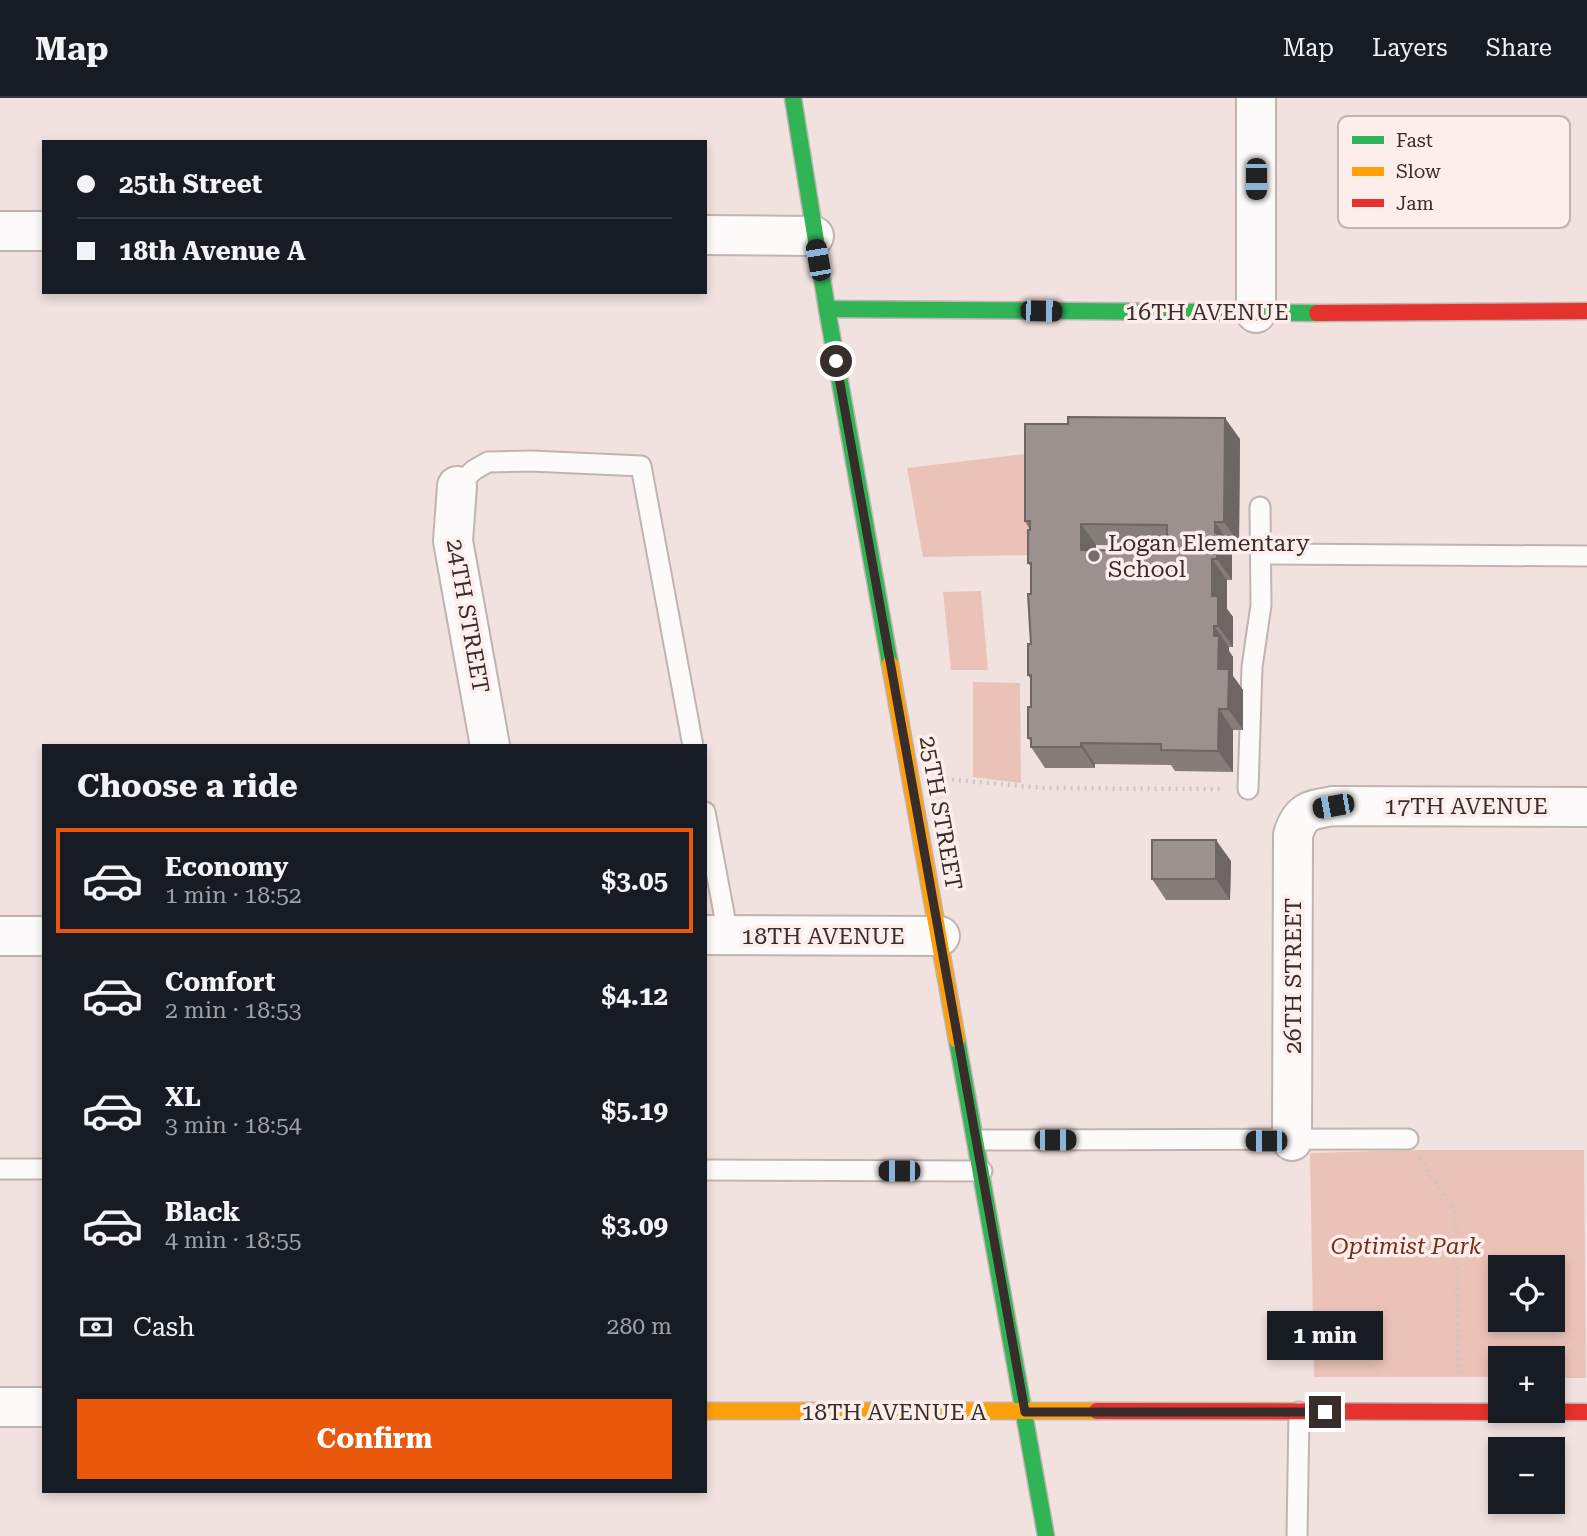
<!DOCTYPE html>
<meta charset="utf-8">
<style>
body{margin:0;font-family:"Roboto Serif",serif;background:#20242c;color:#f1f3f6;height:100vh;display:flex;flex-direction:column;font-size:26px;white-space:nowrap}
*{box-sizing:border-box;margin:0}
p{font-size:23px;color:#9ea1a6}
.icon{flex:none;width:38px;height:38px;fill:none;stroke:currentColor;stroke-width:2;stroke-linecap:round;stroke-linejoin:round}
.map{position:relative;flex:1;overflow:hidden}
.drawer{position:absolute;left:42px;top:646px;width:665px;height:749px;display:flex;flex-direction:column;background:#171b24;border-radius:0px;box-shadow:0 4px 10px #0003}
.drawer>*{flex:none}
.guide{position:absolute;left:42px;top:42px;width:665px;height:154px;border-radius:0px;box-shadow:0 4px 10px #0003;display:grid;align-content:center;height:154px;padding:0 35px;background:#171b24}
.fabs{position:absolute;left:1488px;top:1157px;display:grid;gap:14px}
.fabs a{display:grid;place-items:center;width:77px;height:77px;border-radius:0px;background:#171b24;box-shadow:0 4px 10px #0003;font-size:35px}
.end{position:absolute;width:32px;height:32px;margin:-16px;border:9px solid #372d2b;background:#fff;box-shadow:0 0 0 4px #fff}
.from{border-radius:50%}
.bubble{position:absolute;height:49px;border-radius:0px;background:#171b24;box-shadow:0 4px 10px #0003;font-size:23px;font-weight:700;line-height:49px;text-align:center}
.car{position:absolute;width:21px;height:42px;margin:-21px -10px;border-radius:9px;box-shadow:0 0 5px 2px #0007;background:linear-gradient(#222 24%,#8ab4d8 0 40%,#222 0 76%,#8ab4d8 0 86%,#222 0)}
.guide b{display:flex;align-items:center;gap:24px;height:66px;font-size:26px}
.guide b+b{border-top:2px solid #363941}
.guide i{width:18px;height:18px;background:#f1f3f6}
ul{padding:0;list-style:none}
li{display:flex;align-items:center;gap:21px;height:105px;margin:0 14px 10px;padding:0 21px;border:4px solid transparent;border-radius:0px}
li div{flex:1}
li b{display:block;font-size:26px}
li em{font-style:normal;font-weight:700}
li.current{border-color:#ea580c}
li>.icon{width:63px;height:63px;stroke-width:1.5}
h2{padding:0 35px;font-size:32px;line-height:84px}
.pay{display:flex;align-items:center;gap:18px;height:77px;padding:0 35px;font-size:26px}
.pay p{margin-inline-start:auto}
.button{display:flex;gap:14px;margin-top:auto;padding:14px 35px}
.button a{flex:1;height:80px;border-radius:0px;background:#ea580c;color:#fff;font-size:28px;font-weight:700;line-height:80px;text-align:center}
header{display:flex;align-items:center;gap:42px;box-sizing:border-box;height:98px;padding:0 35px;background:#171b24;border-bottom:2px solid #363941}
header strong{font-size:33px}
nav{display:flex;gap:38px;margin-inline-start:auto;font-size:24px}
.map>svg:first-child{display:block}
.green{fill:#eac2b8;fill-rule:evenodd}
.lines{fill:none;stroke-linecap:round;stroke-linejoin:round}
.lane-casing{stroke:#c0b4b1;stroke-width:23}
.street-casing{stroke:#c0b4b1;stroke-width:42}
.fast-casing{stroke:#c0b4b1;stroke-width:19}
.slow-casing{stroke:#c0b4b1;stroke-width:19}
.jam-casing{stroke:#c0b4b1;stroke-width:19}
.path{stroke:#ccc7c5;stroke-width:4.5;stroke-dasharray:2 5;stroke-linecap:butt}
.lane{stroke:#fdfbfa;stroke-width:19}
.street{stroke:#fdfbfa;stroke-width:38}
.fast{stroke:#30b455;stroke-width:16}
.slow{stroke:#ff9f0a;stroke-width:16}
.jam{stroke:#e5322d;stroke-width:16}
.wall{fill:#867d7b;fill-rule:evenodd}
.shaded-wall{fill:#6d6664}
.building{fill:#9c918f;stroke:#6d6664;stroke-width:2;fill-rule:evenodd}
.route{stroke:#372d2b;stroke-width:9}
.poi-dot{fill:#786c6a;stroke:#feeeeb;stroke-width:2.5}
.labels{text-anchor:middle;stroke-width:7;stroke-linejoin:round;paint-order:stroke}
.street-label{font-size:23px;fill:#372d2b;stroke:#feeeeb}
.poi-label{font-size:23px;fill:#372d2b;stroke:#feeeeb;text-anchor:start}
.park-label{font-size:23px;font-style:italic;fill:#7a2b1a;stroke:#feeeeb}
.key{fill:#feeeeb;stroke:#c2b4b1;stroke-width:2}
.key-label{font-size:19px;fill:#372d2b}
</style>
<header>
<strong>Map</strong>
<nav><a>Map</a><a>Layers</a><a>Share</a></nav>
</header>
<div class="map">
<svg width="1587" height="1438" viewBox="0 0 1587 1438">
<rect width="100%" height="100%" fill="#f1e2df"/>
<!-- green -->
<g class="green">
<path d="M 1032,355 L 1031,457 L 923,459 L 907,370 Z"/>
<path d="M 981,493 L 988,572 L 951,572 L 943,494 Z"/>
<path d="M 973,584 L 1020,585 L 1021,685 L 973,679 Z"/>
<path d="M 1414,1052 L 1584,1052 L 1586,1280 L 1552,1280 L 1552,1260 L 1500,1260 L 1500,1279 L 1314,1279 L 1310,1055 ZM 1552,1169 L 1552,1222 L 1500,1222 L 1500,1169 Z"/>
</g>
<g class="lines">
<defs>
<g id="lane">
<path d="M 457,388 L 474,372 L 488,364 L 531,363 L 641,368 L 693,648"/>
<path d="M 1261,456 L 1587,458"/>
<path d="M 1248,691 L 1252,569 L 1261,507 L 1260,409"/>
<path d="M 705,714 L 728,837"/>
<path d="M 977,1042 L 1408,1041"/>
<path d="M 0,1071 L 44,1071"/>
<path d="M 705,1072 L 982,1073"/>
<path d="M 1297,1438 L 1299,1314"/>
</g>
<g id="street">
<path d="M 1256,0 L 1256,215"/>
<path d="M 0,133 L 44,133"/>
<path d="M 705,137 L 814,138"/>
<path d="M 457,388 L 453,443 L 490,648"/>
<path d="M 705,837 L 940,838"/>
<path d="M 0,838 L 44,838"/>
<path d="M 1292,1043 L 1293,737 C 1300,713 1310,712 1333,708 L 1587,709"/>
<path d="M 0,1309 L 44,1309"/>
</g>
<g id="fast">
<path d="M 793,0 L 827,211 L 890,566"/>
<path d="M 827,211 L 1317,215"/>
<path d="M 957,942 L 1046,1438"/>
</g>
<g id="slow">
<path d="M 890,566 L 957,942"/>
<path d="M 705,1313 L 1097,1313"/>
</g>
<g id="jam">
<path d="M 1317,215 L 1587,213"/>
<path d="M 1097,1313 L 1587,1314"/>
</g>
</defs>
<!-- lane casing -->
<use href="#lane" class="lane-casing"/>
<!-- street casing -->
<use href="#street" class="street-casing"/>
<!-- fast casing -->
<use href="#fast" class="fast-casing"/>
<!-- slow casing -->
<use href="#slow" class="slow-casing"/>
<!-- jam casing -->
<use href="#jam" class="jam-casing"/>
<!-- path -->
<g class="path">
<path d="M 945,681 L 1044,690 L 1222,691"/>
<path d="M 1420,1060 L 1455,1114 L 1459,1278"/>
</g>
<!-- lane -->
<use href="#lane" class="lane"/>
<!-- street -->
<use href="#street" class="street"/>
<!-- fast -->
<use href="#fast" class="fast"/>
<!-- slow -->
<use href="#slow" class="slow"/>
<!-- jam -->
<use href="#jam" class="jam"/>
</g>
<!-- wall -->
<g class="wall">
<path d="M 1240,341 L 1239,445 L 1229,445 L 1229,453 L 1232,456 L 1232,482 L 1227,482 L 1227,511 L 1233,519 L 1233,549 L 1229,549 L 1229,553 L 1233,559 L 1233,578 L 1243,592 L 1243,632 L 1233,632 L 1233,674 L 1175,673 L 1171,667 L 1095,666 L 1095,670 L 1045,670 L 1031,649 L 1031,644 L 1028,640 L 1031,609 L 1031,582 L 1028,577 L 1031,546 L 1031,469 L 1028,465 L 1030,432 L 1025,423 ZM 1096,447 L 1167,448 L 1167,453 L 1096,452 Z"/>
<path d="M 1231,763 L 1230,802 L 1166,802 L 1152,781 Z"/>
</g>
<!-- shaded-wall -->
<g class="shaded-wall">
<path d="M 1225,320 L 1240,341 L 1239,445 L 1224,424 Z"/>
<path d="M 1215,424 L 1229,445 L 1229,453 L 1232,456 L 1232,482 L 1217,461 Z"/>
<path d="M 1081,426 L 1096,447 L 1096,473 L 1081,452 Z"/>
<path d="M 1212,461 L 1227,482 L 1227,511 L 1233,519 L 1233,549 L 1218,528 L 1212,498 Z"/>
<path d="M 1214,528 L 1229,549 L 1229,553 L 1233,559 L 1233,578 L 1243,592 L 1243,632 L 1228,611 L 1218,571 L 1214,538 Z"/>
<path d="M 1219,611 L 1233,632 L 1233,674 L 1218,653 Z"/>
<path d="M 1081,645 L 1095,666 L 1095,670 L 1081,649 Z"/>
<path d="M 1216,742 L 1231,763 L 1230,802 L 1216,781 Z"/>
</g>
<!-- building -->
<g class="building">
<path d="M 1068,319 L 1225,320 L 1224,424 L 1215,424 L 1215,435 L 1217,435 L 1217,461 L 1212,461 L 1212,498 L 1218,498 L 1218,528 L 1214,528 L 1214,538 L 1219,538 L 1218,571 L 1229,571 L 1228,611 L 1219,611 L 1218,653 L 1161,652 L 1161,646 L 1081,645 L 1081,649 L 1031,649 L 1031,640 L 1028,640 L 1028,609 L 1031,609 L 1031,577 L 1028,577 L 1028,546 L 1031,546 L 1028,496 L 1031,496 L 1031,465 L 1028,465 L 1028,432 L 1030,432 L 1030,423 L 1025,423 L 1025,326 L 1068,326 ZM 1081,426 L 1167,427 L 1167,453 L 1081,452 Z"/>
<rect x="1152" y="742" width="64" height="39"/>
</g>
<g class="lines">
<!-- route -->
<path class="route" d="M 836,263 L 1025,1314 L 1325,1314"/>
</g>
<!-- markers -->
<circle class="poi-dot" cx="1094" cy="458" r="7"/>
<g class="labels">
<!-- street labels -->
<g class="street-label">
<text x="1207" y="222">16TH AVENUE</text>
<text transform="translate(468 518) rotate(80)" y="8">24TH STREET</text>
<text x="1466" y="716">17TH AVENUE</text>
<text transform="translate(941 715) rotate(80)" y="8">25TH STREET</text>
<text x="823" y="846">18TH AVENUE</text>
<text transform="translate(1293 878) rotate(-90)" y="8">26TH STREET</text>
<text x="894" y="1322">18TH AVENUE A</text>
</g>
<!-- poi labels -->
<g class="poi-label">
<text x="1108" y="453">Logan Elementary<tspan x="1108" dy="26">School</tspan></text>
</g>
<!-- park labels -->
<g class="park-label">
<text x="1406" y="1156">Optimist Park</text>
</g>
</g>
<!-- legend -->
<rect x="1338" y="18" width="232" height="112" rx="10" class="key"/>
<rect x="1352" y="38" width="32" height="8" fill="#30b455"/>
<rect x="1352" y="69" width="32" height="9" fill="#ff9f0a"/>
<rect x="1352" y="101" width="32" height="8" fill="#e5322d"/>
<g class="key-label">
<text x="1396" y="49">Fast</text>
<text x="1396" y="80">Slow</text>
<text x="1396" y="112">Jam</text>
</g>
</svg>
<div class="fabs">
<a><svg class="icon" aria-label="locate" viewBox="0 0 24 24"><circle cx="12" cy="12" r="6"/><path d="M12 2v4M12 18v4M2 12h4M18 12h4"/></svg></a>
<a>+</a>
<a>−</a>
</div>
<i class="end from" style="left:836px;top:263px"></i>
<i class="end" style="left:1325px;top:1314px"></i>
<div class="bubble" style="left:1267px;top:1213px;width:116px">1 min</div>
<i class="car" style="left:1256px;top:81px;rotate:180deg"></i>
<i class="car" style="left:818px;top:162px;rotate:350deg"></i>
<i class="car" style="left:1041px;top:213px;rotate:91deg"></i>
<i class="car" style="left:1333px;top:708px;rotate:260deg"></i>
<i class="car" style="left:1055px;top:1042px;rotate:90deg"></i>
<i class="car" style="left:1266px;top:1043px;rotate:270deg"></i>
<i class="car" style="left:899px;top:1073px;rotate:270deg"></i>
<div class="guide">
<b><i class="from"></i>25th Street</b>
<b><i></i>18th Avenue A</b>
</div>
<section class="drawer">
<h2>Choose a ride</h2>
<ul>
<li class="current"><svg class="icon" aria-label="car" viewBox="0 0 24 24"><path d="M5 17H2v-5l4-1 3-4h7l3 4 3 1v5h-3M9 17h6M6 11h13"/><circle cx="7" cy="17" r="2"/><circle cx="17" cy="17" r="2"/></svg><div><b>Economy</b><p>1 min · 18:52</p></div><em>$3.05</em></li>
<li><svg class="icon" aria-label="car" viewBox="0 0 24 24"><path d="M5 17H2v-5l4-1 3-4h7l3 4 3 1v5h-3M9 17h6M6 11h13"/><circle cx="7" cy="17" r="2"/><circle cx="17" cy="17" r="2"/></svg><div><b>Comfort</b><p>2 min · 18:53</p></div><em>$4.12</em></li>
<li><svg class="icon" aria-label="car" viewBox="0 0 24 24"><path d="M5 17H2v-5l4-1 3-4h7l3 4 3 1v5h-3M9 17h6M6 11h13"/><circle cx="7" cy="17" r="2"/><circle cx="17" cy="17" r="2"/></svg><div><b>XL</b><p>3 min · 18:54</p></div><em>$5.19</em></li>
<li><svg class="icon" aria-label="car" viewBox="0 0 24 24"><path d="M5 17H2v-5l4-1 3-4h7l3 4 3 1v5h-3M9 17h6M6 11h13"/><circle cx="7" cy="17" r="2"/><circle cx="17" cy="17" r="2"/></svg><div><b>Black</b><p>4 min · 18:55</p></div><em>$3.09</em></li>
</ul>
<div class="pay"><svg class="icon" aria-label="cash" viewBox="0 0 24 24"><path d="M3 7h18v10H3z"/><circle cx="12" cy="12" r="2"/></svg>Cash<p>280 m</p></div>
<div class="button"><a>Confirm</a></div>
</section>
</div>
